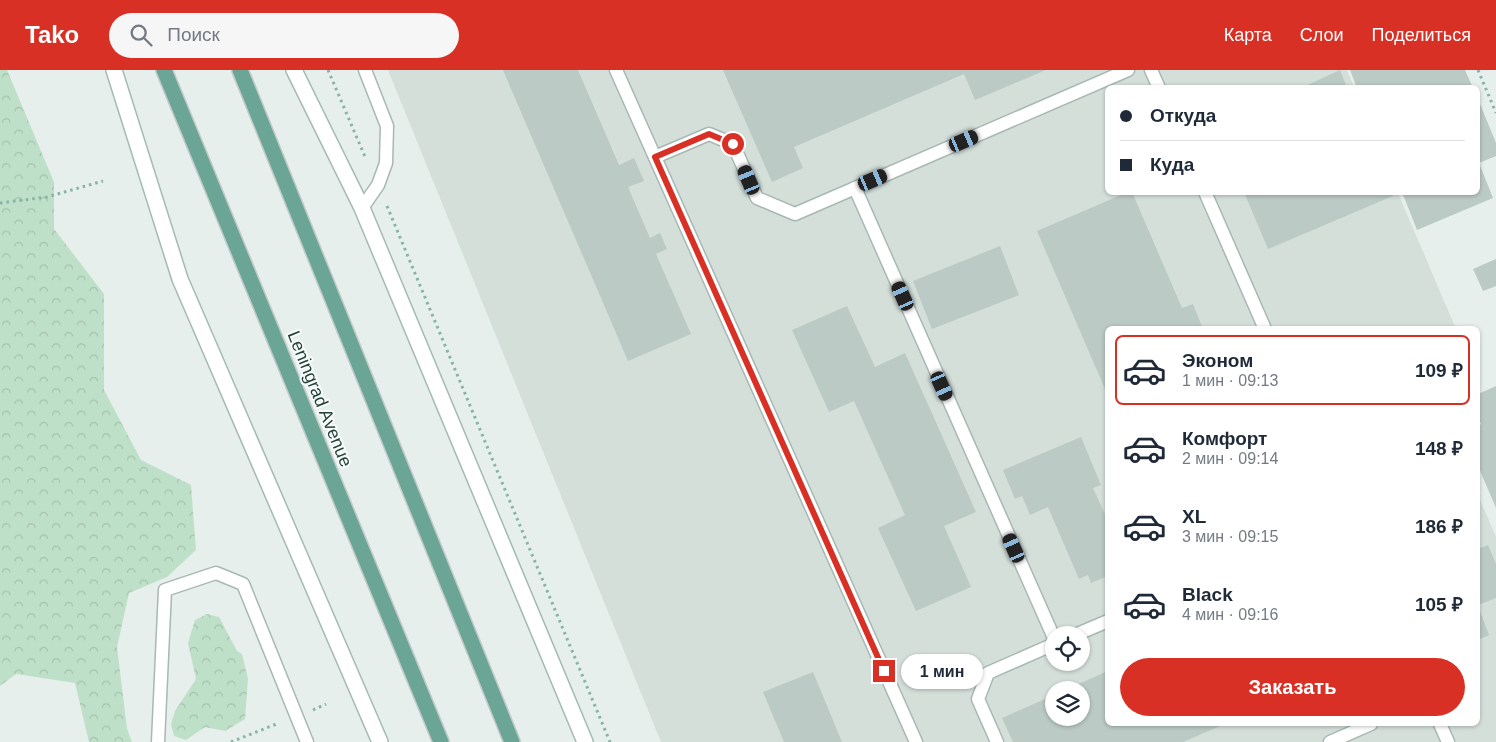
<!DOCTYPE html>
<html lang="ru">
<meta charset="utf-8">
<style>
body{margin:0;font-family:Helvetica,sans-serif;background:#f6f6f7;color:#1f2937;height:100vh;display:flex;flex-direction:column;font-size:19px;white-space:nowrap}
*{box-sizing:border-box;margin:0}
p{font-size:16px;color:#747a83}
.icon{flex:none;width:28px;height:28px;fill:none;stroke:currentColor;stroke-width:2;stroke-linecap:round;stroke-linejoin:round}
.map{position:relative;flex:1;overflow:hidden}
.details{position:absolute;left:1105px;top:256px;width:375px;height:400px;display:flex;flex-direction:column;background:#fff;border-radius:8px;box-shadow:0 1px 4px #0004}
.details>*{flex:none}
.hud{position:absolute;left:1105px;top:15px;width:375px;height:110px;border-radius:8px;box-shadow:0 1px 4px #0004;display:grid;align-content:center;height:110px;padding:0 15px;background:#fff}
.controls{position:absolute;left:1045px;top:556px;display:grid;gap:10px}
.controls a{display:grid;place-items:center;width:45px;height:45px;border-radius:50%;background:#fff;box-shadow:0 1px 4px #0004;font-size:25px}
.end{position:absolute;width:22px;height:22px;margin:-11px;border:6px solid #d93025;background:#fff;box-shadow:0 0 0 2px #fff}
.from{border-radius:50%}
.bubble{position:absolute;height:35px;border-radius:18px;background:#fff;box-shadow:0 1px 4px #0004;font-size:16px;font-weight:600;line-height:35px;text-align:center}
.car{position:absolute;width:15px;height:30px;margin:-15px -8px;border-radius:6px;box-shadow:0 0 4px 1px #0007;background:linear-gradient(#222 24%,#8ab4d8 0 40%,#222 0 76%,#8ab4d8 0 86%,#222 0)}
.hud b{display:flex;align-items:center;gap:18px;height:48px;font-size:19px}
.hud b+b{border-top:1px solid #e0e1e3}
.hud i{width:12px;height:12px;background:#1f2937}
ul{padding:9px 0 0;list-style:none}
li{display:flex;align-items:center;gap:15px;height:70px;margin:0 10px 8px;padding:0 5px;border:2px solid transparent;border-radius:8px}
li div{flex:1}
li b{display:block;font-size:19px}
li em{font-style:normal;font-weight:600}
li.selected{border-color:#d93025}
li>.icon{width:45px;height:45px;stroke-width:1.5}
.cta{display:flex;gap:10px;margin-top:auto;padding:10px 15px}
.cta a{flex:1;height:58px;border-radius:30px;background:#d93025;color:#fff;font-size:20px;font-weight:600;line-height:58px;text-align:center}
header{display:flex;align-items:center;gap:30px;box-sizing:border-box;height:70px;padding:0 25px;background:#d93025;color:#fff}
header strong{font-size:24px}
nav{display:flex;gap:28px;margin-inline-start:auto;font-size:18px}
.search{width:350px;height:45px;background:#f6f6f7;display:flex;align-items:center;gap:12px;box-sizing:border-box;padding:0 18px;border-radius:28px;color:#747a83;font-size:19px}
.map>svg:first-child{display:block}
.built{fill:#d4dfda;fill-rule:evenodd}
.forest{fill:url(#forest-crowns)}
.building{fill:#bbcac4}
.lines{fill:none;stroke-linecap:round;stroke-linejoin:round}
.service-casing{stroke:#a8b8b2;stroke-width:15}
.secondary-casing{stroke:#a4bbb3;stroke-width:18}
.primary-casing{stroke:#c2cac8;stroke-width:18}
.path{stroke:#86b3a5;stroke-width:3;stroke-dasharray:2.5 4;stroke-linecap:butt}
.service{stroke:#fff;stroke-width:12}
.secondary{stroke:#fff;stroke-width:15}
.primary{stroke:#6aa596;stroke-width:15}
.route{stroke:#d93025;stroke-width:6}
.labels{text-anchor:middle;stroke-width:4;stroke-linejoin:round;paint-order:stroke}
.street-label{font-size:18px;fill:#24423a;stroke:#f7fbf9}
</style>
<header>
<strong>Tako</strong>
<div class="search"><svg class="icon" aria-label="search" viewBox="0 0 24 24"><circle cx="10" cy="10" r="6"/><path d="M15 15l6 6"/></svg>Поиск</div>
<nav><a>Карта</a><a>Слои</a><a>Поделиться</a></nav>
</header>
<div class="map">
<svg width="1496" height="672" viewBox="0 0 1496 672">
<defs>
<pattern id="forest-crowns" width="20" height="18" patternUnits="userSpaceOnUse" patternTransform="scale(1.25)"><rect width="20" height="18" fill="#bfe0c8"/><path d="M2 6a3 3 0 1 1 6 0M12 15a3 3 0 1 1 6 0" fill="none" stroke="#a4c1ad"/></pattern>
</defs>
<rect width="100%" height="100%" fill="#e6efeb"/>
<!-- built -->
<path class="built" d="M 388,0 L 1347,0 L 1354,17 L 1108,18 L 1108,122 L 1398,123 L 1456,259 L 1108,259 L 1108,654 L 1478,654 L 1478,425 L 1496,467 L 1496,672 L 661,672 ZM 1054,565 L 1081,565 L 1081,592 L 1054,592 ZM 1054,620 L 1081,620 L 1081,648 L 1054,648 Z"/>
<!-- forest -->
<g class="forest">
<path d="M 0,0 L 7,0 L 54,112 L 54,159 L 104,224 L 104,320 L 141,390 L 191,415 L 196,480 L 167,507 L 129,523 L 117,577 L 127,659 L 132,672 L 89,672 L 75,613 L 16,604 L 0,616 Z"/>
<path d="M 207,544 L 219,547 L 237,581 L 242,584 L 248,609 L 245,649 L 225,661 L 205,657 L 186,670 L 174,666 L 171,654 L 175,641 L 196,609 L 188,573 L 195,550 Z"/>
</g>
<!-- building -->
<g class="building">
<path d="M 503,0 L 578,0 L 619,95 L 634,88 L 644,111 L 628,117 L 650,168 L 660,163 L 667,179 L 656,184 L 691,264 L 628,291 Z"/>
<path d="M 723,0 L 1046,0 L 975,30 L 964,4 L 794,77 L 803,98 L 772,112 Z"/>
<path d="M 1340,0 L 1347,18 L 1301,18 Z"/>
<path d="M 1350,0 L 1465,0 L 1473,18 L 1357,18 Z"/>
<path d="M 1478,29 L 1496,73 L 1496,86 L 1479,93 L 1493,128 L 1417,160 L 1402,122 L 1478,122 Z"/>
<path d="M 1128,122 L 1132,122 L 1182,238 L 1193,234 L 1203,259 L 1108,259 L 1108,326 L 1037,161 Z"/>
<path d="M 1244,122 L 1391,122 L 1393,126 L 1268,179 Z"/>
<path d="M 1000,176 L 1019,225 L 932,259 L 913,211 Z"/>
<path d="M 1496,189 L 1496,216 L 1483,221 L 1473,199 Z"/>
<path d="M 847,236 L 875,297 L 905,283 L 976,442 L 944,456 L 971,517 L 916,541 L 878,458 L 905,445 L 854,331 L 829,342 L 792,260 Z"/>
<path d="M 1496,316 L 1496,438 L 1478,396 L 1478,356 L 1481,354 L 1478,346 L 1478,324 Z"/>
<path d="M 1081,367 L 1101,415 L 1093,418 L 1108,451 L 1108,506 L 1091,513 L 1088,505 L 1079,509 L 1048,437 L 1030,445 L 1022,426 L 1015,429 L 1003,400 Z"/>
<path d="M 1488,475 L 1496,494 L 1496,528 L 1478,535 L 1478,479 Z"/>
<path d="M 1478,536 L 1489,565 L 1478,570 Z"/>
<path d="M 1108,601 L 1108,654 L 1225,654 L 1183,672 L 1013,672 L 1002,648 L 1054,625 L 1054,648 L 1081,648 L 1081,620 L 1065,620 Z"/>
<path d="M 813,602 L 842,672 L 784,672 L 763,622 Z"/>
</g>
<g class="lines">
<defs>
<g id="service">
<path d="M 616,0 L 916,672"/>
<path d="M 1151,0 L 1159,18"/>
<path d="M 655,87 L 709,64 L 733,74 L 757,128 L 795,144 L 1128,0"/>
<path d="M 855,118 L 1054,568"/>
<path d="M 1205,122 L 1265,259"/>
<path d="M 362,138 L 378,115 L 386,93 L 387,56 L 365,0"/>
<path d="M 1075,565 L 1108,551"/>
<path d="M 1440,654 L 1448,672"/>
<path d="M 158,672 L 165,520 L 216,503 L 243,514 L 307,672"/>
<path d="M 997,672 L 978,629 L 988,603 L 1054,574"/>
<path d="M 1330,672 L 1371,654"/>
</g>
<g id="secondary">
<path d="M 114,0 L 180,209 L 380,672"/>
<path d="M 294,0 L 362,138 L 585,672"/>
</g>
<g id="primary">
<path d="M 164,0 L 441,672"/>
<path d="M 240,0 L 512,672"/>
</g>
</defs>
<!-- service casing -->
<use href="#service" class="service-casing"/>
<!-- secondary casing -->
<use href="#secondary" class="secondary-casing"/>
<!-- primary casing -->
<use href="#primary" class="primary-casing"/>
<!-- path -->
<g class="path">
<path d="M 328,0 L 366,89"/>
<path d="M 1478,0 L 1496,43"/>
<path d="M 0,133 L 47,127 L 103,111"/>
<path d="M 387,136 L 610,672"/>
<path d="M 313,640 L 326,634"/>
<path d="M 231,672 L 279,653"/>
</g>
<!-- service -->
<use href="#service" class="service"/>
<!-- secondary -->
<use href="#secondary" class="secondary"/>
<!-- primary -->
<use href="#primary" class="primary"/>
</g>
<g class="lines">
<!-- route -->
<path class="route" d="M 733,74 L 709,64 L 655,87 L 884,601"/>
</g>
<g class="labels">
<!-- street labels -->
<g class="street-label">
<text transform="translate(320 329) rotate(68)" y="6">Leningrad Avenue</text>
</g>
</g>
</svg>
<div class="controls">
<a><svg class="icon" aria-label="locate" viewBox="0 0 24 24"><circle cx="12" cy="12" r="6"/><path d="M12 2v4M12 18v4M2 12h4M18 12h4"/></svg></a>
<a><svg class="icon" aria-label="layers" viewBox="0 0 24 24"><path d="M12 4l9 5-9 5-9-5zM3 14l9 5 9-5"/></svg></a>
</div>
<i class="end from" style="left:733px;top:74px"></i>
<i class="end" style="left:884px;top:601px"></i>
<div class="bubble" style="left:901px;top:584px;width:82px">1 мин</div>
<i class="car" style="left:964px;top:71px;rotate:67deg"></i>
<i class="car" style="left:749px;top:110px;rotate:337deg"></i>
<i class="car" style="left:873px;top:110px;rotate:67deg"></i>
<i class="car" style="left:903px;top:226px;rotate:336deg"></i>
<i class="car" style="left:942px;top:316px;rotate:156deg"></i>
<i class="car" style="left:1014px;top:478px;rotate:336deg"></i>
<div class="hud">
<b><i class="from"></i>Откуда</b>
<b><i></i>Куда</b>
</div>
<section class="details">
<ul>
<li class="selected"><svg class="icon" aria-label="car" viewBox="0 0 24 24"><path d="M5 17H2v-5l4-1 3-4h7l3 4 3 1v5h-3M9 17h6M6 11h13"/><circle cx="7" cy="17" r="2"/><circle cx="17" cy="17" r="2"/></svg><div><b>Эконом</b><p>1 мин · 09:13</p></div><em>109 ₽</em></li>
<li><svg class="icon" aria-label="car" viewBox="0 0 24 24"><path d="M5 17H2v-5l4-1 3-4h7l3 4 3 1v5h-3M9 17h6M6 11h13"/><circle cx="7" cy="17" r="2"/><circle cx="17" cy="17" r="2"/></svg><div><b>Комфорт</b><p>2 мин · 09:14</p></div><em>148 ₽</em></li>
<li><svg class="icon" aria-label="car" viewBox="0 0 24 24"><path d="M5 17H2v-5l4-1 3-4h7l3 4 3 1v5h-3M9 17h6M6 11h13"/><circle cx="7" cy="17" r="2"/><circle cx="17" cy="17" r="2"/></svg><div><b>XL</b><p>3 мин · 09:15</p></div><em>186 ₽</em></li>
<li><svg class="icon" aria-label="car" viewBox="0 0 24 24"><path d="M5 17H2v-5l4-1 3-4h7l3 4 3 1v5h-3M9 17h6M6 11h13"/><circle cx="7" cy="17" r="2"/><circle cx="17" cy="17" r="2"/></svg><div><b>Black</b><p>4 мин · 09:16</p></div><em>105 ₽</em></li>
</ul>
<div class="cta"><a>Заказать</a></div>
</section>
</div>
